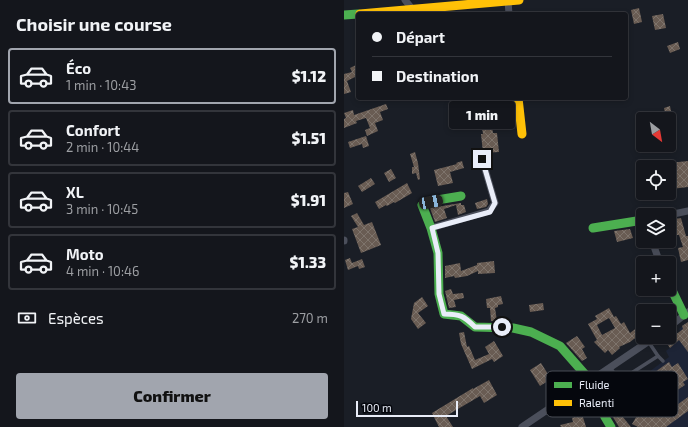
<!DOCTYPE html>
<html lang="fr">
<meta charset="utf-8">
<style>
body{margin:0;font-family:"Exo 2",sans-serif;background:#1d1f25;color:#f1f3f6;height:100vh;display:flex;flex-direction:column;font-size:15px;white-space:nowrap}
*{box-sizing:border-box;margin:0}
p{font-size:13px;color:#9d9fa3}
.icon{flex:none;width:22px;height:22px;fill:none;stroke:currentColor;stroke-width:2;stroke-linecap:round;stroke-linejoin:round}
.map{position:relative;flex:1;overflow:hidden}
.panel{display:flex;flex-direction:column;background:#14161c;width:344px}
.panel>*{flex:none}
.banner{position:absolute;left:12px;top:12px;width:272px;height:88px;border-radius:4px;box-shadow:0 2px 6px #0003,0 0 0 1px #33353b;display:grid;align-content:center;height:88px;padding:0 16px;background:#14161c}
.needle{width:26px;rotate:149deg}
.tools{position:absolute;left:292px;top:112px;display:grid;gap:8px}
.tools a{display:grid;place-items:center;width:40px;height:40px;border-radius:4px;background:#14161c;box-shadow:0 2px 6px #0003,0 0 0 1px #33353b;font-size:20px}
.scale{position:absolute;left:12px;bottom:10px;width:102px;box-sizing:border-box;padding-left:4px;border:2px solid #e9edf8;border-top:0;font-size:11px;line-height:14px;white-space:nowrap;color:#e9edf8;-webkit-text-stroke:3px #05070d;paint-order:stroke}
.end{position:absolute;width:18px;height:18px;margin:-9px;border:5px solid #e9edf8;background:#111;box-shadow:0 0 0 2px #111}
.from{border-radius:50%}
.bubble{position:absolute;height:28px;border-radius:4px;background:#14161c;box-shadow:0 2px 6px #0003,0 0 0 1px #33353b;font-size:13px;font-weight:800;line-height:28px;text-align:center}
.car{position:absolute;width:12px;height:24px;margin:-12px -6px;border-radius:5px;box-shadow:0 0 3px 1px #0007;background:linear-gradient(#222 24%,#8ab4d8 0 40%,#222 0 76%,#8ab4d8 0 86%,#222 0)}
.banner b{display:flex;align-items:center;gap:14px;height:38px;font-size:15px}
.banner b+b{border-top:1px solid #33353b}
.banner i{width:10px;height:10px;background:#f1f3f6}
ul{padding:0;list-style:none}
li{display:flex;align-items:center;gap:12px;height:56px;margin:0 8px 6px;padding:0 8px;border:2px solid #33353b;border-radius:4px}
li div{flex:1}
li b{display:block;font-size:15px}
li em{font-style:normal;font-weight:800}
li.current{border-color:#a1a5ae}
li>.icon{width:36px;height:36px;stroke-width:1.5}
h2{padding:0 16px;font-size:18px;line-height:48px}
.pay{display:flex;align-items:center;gap:10px;height:44px;padding:0 16px;font-size:15px}
.pay p{margin-inline-start:auto}
.button{display:flex;gap:8px;margin-top:auto;padding:8px 16px}
.button a{flex:1;height:46px;border-radius:4px;background:#a1a5ae;color:#111;font-size:16px;font-weight:800;line-height:46px;text-align:center}
main{display:flex;flex:1;min-height:0}
.map>svg:first-child{display:block}
.built{fill:#1d2436}
.building{fill:url(#building-cross-hatch);fill-rule:evenodd}
.lines{fill:none;stroke-linecap:round;stroke-linejoin:round}
.lane{stroke:#4b4f5b;stroke-width:3.5}
.street{stroke:#4b4f5b;stroke-width:7}
.fast{stroke:#4caf50;stroke-width:9}
.slow{stroke:#ffc107;stroke-width:9}
.route{stroke:#e9edf8;stroke-width:5}
.key{fill:#05070d;stroke:#494c54;stroke-width:1}
.key-label{font-size:11px;fill:#e9edf8}
</style>
<main>
<section class="panel">
<h2>Choisir une course</h2>
<ul>
<li class="current"><svg class="icon" aria-label="car" viewBox="0 0 24 24"><path d="M5 17H2v-5l4-1 3-4h7l3 4 3 1v5h-3M9 17h6M6 11h13"/><circle cx="7" cy="17" r="2"/><circle cx="17" cy="17" r="2"/></svg><div><b>Éco</b><p>1 min · 10:43</p></div><em>$1.12</em></li>
<li><svg class="icon" aria-label="car" viewBox="0 0 24 24"><path d="M5 17H2v-5l4-1 3-4h7l3 4 3 1v5h-3M9 17h6M6 11h13"/><circle cx="7" cy="17" r="2"/><circle cx="17" cy="17" r="2"/></svg><div><b>Confort</b><p>2 min · 10:44</p></div><em>$1.51</em></li>
<li><svg class="icon" aria-label="car" viewBox="0 0 24 24"><path d="M5 17H2v-5l4-1 3-4h7l3 4 3 1v5h-3M9 17h6M6 11h13"/><circle cx="7" cy="17" r="2"/><circle cx="17" cy="17" r="2"/></svg><div><b>XL</b><p>3 min · 10:45</p></div><em>$1.91</em></li>
<li><svg class="icon" aria-label="car" viewBox="0 0 24 24"><path d="M5 17H2v-5l4-1 3-4h7l3 4 3 1v5h-3M9 17h6M6 11h13"/><circle cx="7" cy="17" r="2"/><circle cx="17" cy="17" r="2"/></svg><div><b>Moto</b><p>4 min · 10:46</p></div><em>$1.33</em></li>
</ul>
<div class="pay"><svg class="icon" aria-label="cash" viewBox="0 0 24 24"><path d="M3 7h18v10H3z"/><circle cx="12" cy="12" r="2"/></svg>Espèces<p>270 m</p></div>
<div class="button"><a>Confirmer</a></div>
</section>
<div class="map">
<svg width="344" height="427" viewBox="0 0 344 427">
<defs>
<pattern id="building-cross-hatch" width="8" height="8" patternUnits="userSpaceOnUse"><rect width="8" height="8" fill="#695c53"/><path d="M0 0l8 8M0 8l8-8" fill="none" stroke="#7e746c"/></pattern>
</defs>
<rect width="100%" height="100%" fill="#1a1e26"/>
<!-- built -->
<path class="built" d="M 344,322 L 344,427 L 310,427 L 293,416 L 278,397 L 282,389 L 325,357 L 322,351 L 340,336 L 335,329 Z"/>
<!-- building -->
<g class="building">
<path d="M 295,8 L 298,22 L 290,24 L 287,10 Z"/>
<path d="M 319,14 L 322,28 L 311,30 L 308,16 Z"/>
<path d="M 334,42 L 336,49 L 326,53 L 323,46 Z"/>
<path d="M 14,64 L 14,84 L 11,77 L 3,81 L 7,92 L 0,94 L 0,74 L 8,72 L 6,68 Z"/>
<path d="M 42,104 L 44,109 L 36,112 L 39,120 L 31,123 L 34,131 L 23,136 L 21,130 L 26,128 L 22,118 L 12,121 L 13,123 L 0,128 L 0,119 L 2,118 L 0,113 L 9,110 L 10,115 Z"/>
<path d="M 326,106 L 328,117 L 326,117 L 326,119 L 319,119 L 318,114 L 321,113 L 320,108 Z"/>
<path d="M 145,110 L 149,133 L 153,133 L 155,152 L 139,153 L 137,134 L 139,134 L 136,117 L 139,117 L 138,111 Z"/>
<path d="M 22,136 L 25,146 L 19,148 L 18,144 L 6,148 L 4,142 Z"/>
<path d="M 71,152 L 74,163 L 76,179 L 74,180 L 72,173 L 68,174 L 68,167 L 70,167 L 66,154 Z"/>
<path d="M 118,161 L 120,168 L 106,172 L 109,183 L 94,186 L 90,170 L 113,164 L 112,163 Z"/>
<path d="M 344,161 L 344,187 L 327,189 L 325,163 Z"/>
<path d="M 47,169 L 52,178 L 45,182 L 40,173 Z"/>
<path d="M 27,178 L 31,184 L 18,192 L 14,186 Z"/>
<path d="M 63,183 L 68,193 L 51,203 L 50,202 L 43,206 L 42,205 L 35,209 L 31,202 Z"/>
<path d="M 4,192 L 9,204 L 0,208 L 0,193 Z"/>
<path d="M 143,199 L 144,204 L 142,207 L 133,209 L 131,203 Z"/>
<path d="M 117,203 L 117,205 L 120,205 L 122,212 L 114,215 L 112,205 L 100,209 L 103,218 L 91,222 L 86,208 Z"/>
<path d="M 13,213 L 20,225 L 28,222 L 37,245 L 17,253 L 8,229 L 14,227 L 7,216 Z"/>
<path d="M 337,218 L 342,236 L 344,236 L 344,260 L 337,262 L 334,248 L 339,247 L 335,235 L 333,235 L 331,227 L 325,229 L 325,220 Z"/>
<path d="M 286,229 L 289,238 L 273,242 L 270,231 Z"/>
<path d="M 6,258 L 8,263 L 18,259 L 21,267 L 15,269 L 14,266 L 4,270 L 1,260 Z"/>
<path d="M 150,261 L 151,273 L 134,274 L 134,271 L 123,276 L 111,278 L 110,276 L 101,278 L 101,266 L 116,263 L 117,271 L 133,265 L 133,263 Z"/>
<path d="M 107,289 L 109,294 L 119,293 L 120,298 L 110,300 L 112,307 L 105,308 L 101,291 Z"/>
<path d="M 157,296 L 159,304 L 154,305 L 154,307 L 151,308 L 153,321 L 147,321 L 146,308 L 143,308 L 142,299 Z"/>
<path d="M 78,297 L 84,306 L 74,313 L 82,323 L 74,329 L 67,319 L 70,303 Z"/>
<path d="M 199,303 L 200,310 L 186,312 L 185,305 Z"/>
<path d="M 265,308 L 270,317 L 272,316 L 277,324 L 280,322 L 286,333 L 299,323 L 299,332 L 286,342 L 275,347 L 276,348 L 268,355 L 264,350 L 261,353 L 250,342 L 253,340 L 244,324 L 253,319 L 251,316 ZM 265,318 L 271,328 L 258,335 L 253,325 Z"/>
<path d="M 344,322 L 344,352 L 335,340 L 326,348 L 322,342 L 339,329 L 338,326 Z"/>
<path d="M 120,332 L 123,347 L 125,346 L 131,360 L 145,354 L 141,347 L 150,341 L 159,356 L 150,362 L 148,359 L 128,369 L 117,344 L 115,333 Z"/>
<path d="M 233,336 L 241,347 L 238,349 L 243,358 L 238,361 L 222,343 Z"/>
<path d="M 325,362 L 328,367 L 334,363 L 344,379 L 339,382 L 341,385 L 315,402 L 323,412 L 344,397 L 344,411 L 322,427 L 294,427 L 288,424 L 294,414 L 286,403 L 292,398 L 301,410 L 311,402 L 302,390 L 316,379 L 311,372 Z"/>
<path d="M 197,363 L 207,379 L 196,386 L 186,370 Z"/>
<path d="M 145,380 L 153,395 L 140,403 L 136,396 L 102,416 L 109,427 L 95,427 L 88,413 L 129,388 L 129,389 Z"/>
<path d="M 262,382 L 276,402 L 279,401 L 282,405 L 274,411 L 287,427 L 275,427 L 267,414 L 260,397 L 262,396 L 256,387 Z"/>
<path d="M 238,414 L 242,427 L 217,427 L 216,425 L 229,422 L 228,418 Z"/>
</g>
<g class="lines">
<!-- lane -->
<g class="lane">
<path d="M 314,356 L 319,361"/>
<path d="M 266,367 L 275,381 L 314,356 L 304,341"/>
</g>
<!-- street -->
<g class="street">
<path d="M 61,0 L 69,10"/>
<path d="M 164,1 L 165,14"/>
<path d="M 325,215 L 344,211"/>
<path d="M 87,228 L 145,211 L 151,203 L 138,159"/>
<path d="M 0,240 L 0,241"/>
<path d="M 308,241 L 316,263"/>
<path d="M 325,327 L 344,312"/>
<path d="M 178,427 L 311,337"/>
</g>
<!-- fast -->
<g class="fast">
<path d="M 0,15 L 14,14"/>
<path d="M 117,196 L 87,201 L 78,205 L 87,228 L 94,253 L 95,294 L 100,314 L 117,316 L 131,327 L 169,328 L 187,332 L 216,346 L 246,380 L 261,417 L 267,427"/>
<path d="M 249,228 L 299,220"/>
<path d="M 325,284 L 340,315"/>
</g>
<!-- slow -->
<g class="slow">
<path d="M 16,14 L 175,0"/>
<path d="M 174,98 L 178,134"/>
</g>
</g>
<g class="lines">
<!-- route -->
<path class="route" d="M 138,159 L 151,203 L 146,212 L 88,228 L 94,253 L 95,294 L 100,314 C 116,314 120,316 131,327 L 158,327"/>
</g>
<!-- legend -->
<rect x="202" y="371" width="132" height="46" rx="6" class="key"/>
<rect x="210" y="382" width="18" height="6" fill="#4caf50"/>
<rect x="210" y="400" width="18" height="6" fill="#ffc107"/>
<g class="key-label">
<text x="235" y="389">Fluide</text>
<text x="235" y="407">Ralenti</text>
</g>
</svg>
<div class="tools">
<a><svg class="needle" viewBox="-14 -14 28 28"><path d="M0-13l5 13h-10z" fill="#e53935"/><path d="M0 13l5-13h-10z" fill="#9d9fa3"/></svg></a>
<a><svg class="icon" aria-label="locate" viewBox="0 0 24 24"><circle cx="12" cy="12" r="6"/><path d="M12 2v4M12 18v4M2 12h4M18 12h4"/></svg></a>
<a><svg class="icon" aria-label="layers" viewBox="0 0 24 24"><path d="M12 4l9 5-9 5-9-5zM3 14l9 5 9-5"/></svg></a>
<a>+</a>
<a>−</a>
</div>
<div class="scale">100 m</div>
<i class="end from" style="left:158px;top:327px"></i>
<i class="end" style="left:138px;top:159px"></i>
<div class="bubble" style="left:105px;top:101px;width:66px">1 min</div>
<i class="car" style="left:87px;top:202px;rotate:79deg"></i>
<div class="banner">
<b><i class="from"></i>Départ</b>
<b><i></i>Destination</b>
</div>
</div>
</main>
